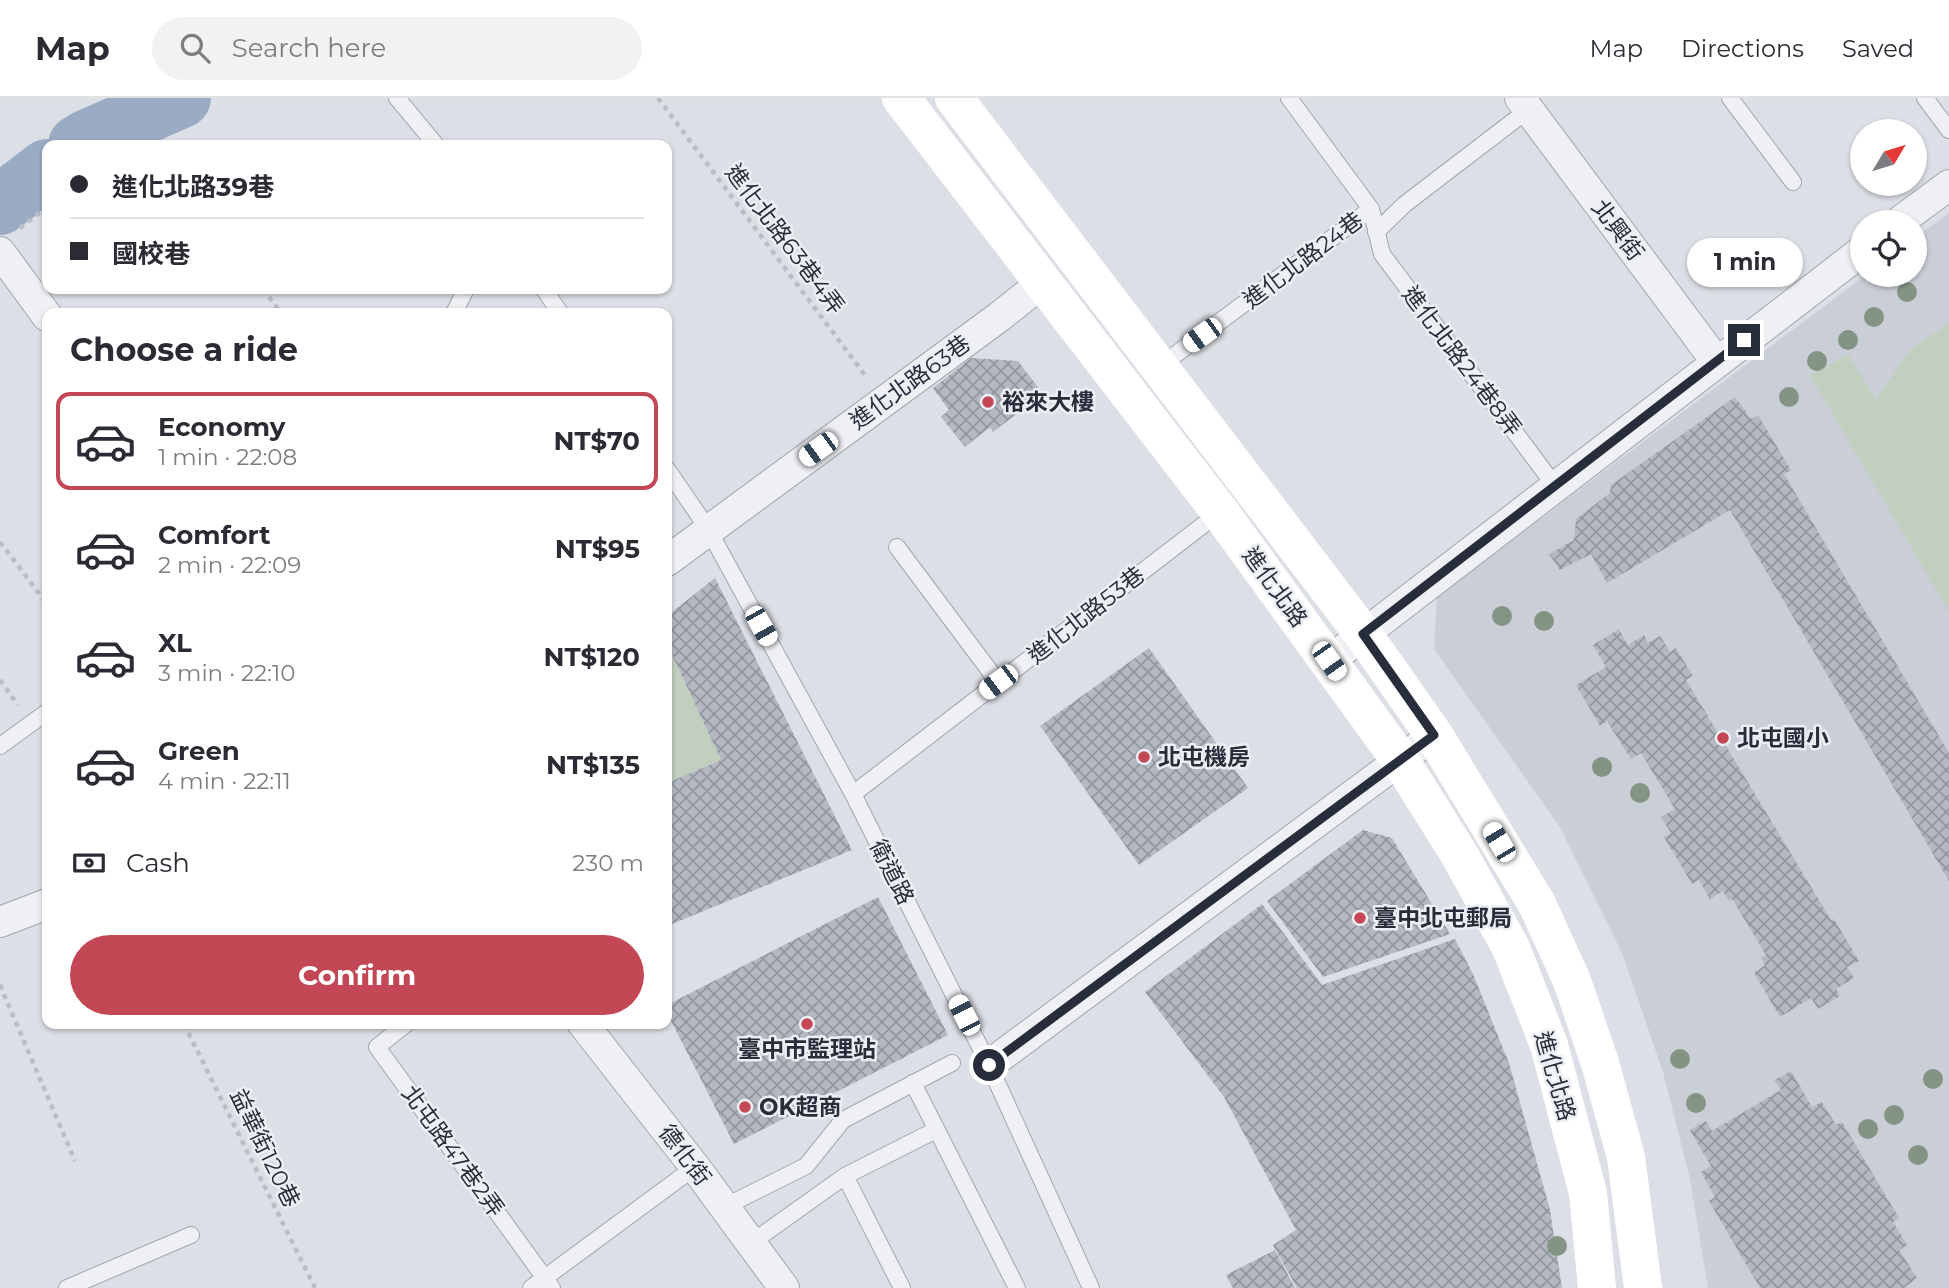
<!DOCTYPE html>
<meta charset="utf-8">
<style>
body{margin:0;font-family:Montserrat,"Noto Sans TC",sans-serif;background:#f2f2f3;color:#2b2b33;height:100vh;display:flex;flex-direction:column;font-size:26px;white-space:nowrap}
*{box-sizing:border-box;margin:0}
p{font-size:23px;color:#7c7c81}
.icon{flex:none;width:38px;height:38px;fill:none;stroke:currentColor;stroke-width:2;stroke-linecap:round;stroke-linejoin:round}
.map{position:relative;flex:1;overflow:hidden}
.sheet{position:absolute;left:42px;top:210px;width:630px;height:721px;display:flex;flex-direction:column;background:#fff;border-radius:14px;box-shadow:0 2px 5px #0004}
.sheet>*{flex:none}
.hud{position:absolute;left:42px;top:42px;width:630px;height:154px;border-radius:14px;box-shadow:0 2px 5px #0004;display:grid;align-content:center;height:154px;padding:0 28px;background:#fff}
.needle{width:46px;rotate:52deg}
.controls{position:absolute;left:1850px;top:21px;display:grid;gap:14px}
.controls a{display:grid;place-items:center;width:77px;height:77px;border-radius:50%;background:#fff;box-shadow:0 2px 5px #0004;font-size:35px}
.end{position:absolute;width:32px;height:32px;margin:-16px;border:9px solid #272d3a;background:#fff;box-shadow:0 0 0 4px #fff}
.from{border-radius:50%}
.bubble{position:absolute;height:49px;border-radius:24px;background:#fff;box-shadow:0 2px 5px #0004;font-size:23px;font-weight:700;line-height:49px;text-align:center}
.car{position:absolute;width:21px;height:42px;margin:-21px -10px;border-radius:9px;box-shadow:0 0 5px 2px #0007;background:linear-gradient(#fff 24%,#345 0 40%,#fff 0 76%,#345 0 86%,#fff 0)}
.hud b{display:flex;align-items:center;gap:24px;height:66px;font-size:26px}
.hud b+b{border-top:2px solid #e1e1e2}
.hud i{width:18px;height:18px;background:#2b2b33}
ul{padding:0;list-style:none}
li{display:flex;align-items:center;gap:21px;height:98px;margin:0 14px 10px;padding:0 14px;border:4px solid transparent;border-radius:14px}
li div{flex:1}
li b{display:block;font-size:26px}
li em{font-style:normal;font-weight:700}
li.on{border-color:#c44755}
li>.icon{width:63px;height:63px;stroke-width:1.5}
h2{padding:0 28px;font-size:32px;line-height:84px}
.pay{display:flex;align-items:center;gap:18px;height:77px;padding:0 28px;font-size:26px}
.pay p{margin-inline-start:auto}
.primary-button{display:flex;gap:14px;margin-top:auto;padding:14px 28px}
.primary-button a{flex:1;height:80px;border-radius:42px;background:#c44755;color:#fff;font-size:28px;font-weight:700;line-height:80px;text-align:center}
header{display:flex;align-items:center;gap:42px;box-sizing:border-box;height:98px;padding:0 35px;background:#fff;border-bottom:2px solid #e1e1e2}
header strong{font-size:33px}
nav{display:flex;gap:38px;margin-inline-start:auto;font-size:24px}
.search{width:490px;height:63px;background:#f2f2f3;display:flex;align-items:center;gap:18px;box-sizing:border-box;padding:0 24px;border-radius:38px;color:#7c7c81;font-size:26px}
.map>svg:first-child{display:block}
.built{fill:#caced6}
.green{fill:#c1cfbe}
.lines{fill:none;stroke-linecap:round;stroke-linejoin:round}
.river{stroke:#99acc4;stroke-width:60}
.building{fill:url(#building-cross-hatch)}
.lane-casing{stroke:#a2a6ae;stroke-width:18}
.street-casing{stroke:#a2a6ae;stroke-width:32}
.path{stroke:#babdc4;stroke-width:4.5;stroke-dasharray:5 5;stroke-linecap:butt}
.lane{stroke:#eef0f4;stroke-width:16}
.street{stroke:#eef0f4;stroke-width:30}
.secondary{stroke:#fff;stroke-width:38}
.tree{fill:#839384}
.route{stroke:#272d3a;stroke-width:9}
.poi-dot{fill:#c44755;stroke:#ebeef3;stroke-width:2.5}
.labels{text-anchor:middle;stroke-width:5;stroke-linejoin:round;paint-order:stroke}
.street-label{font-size:23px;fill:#272d3a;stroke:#ebeef3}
.poi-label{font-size:23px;font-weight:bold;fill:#272d3a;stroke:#ebeef3;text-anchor:start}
</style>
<header>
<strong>Map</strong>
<div class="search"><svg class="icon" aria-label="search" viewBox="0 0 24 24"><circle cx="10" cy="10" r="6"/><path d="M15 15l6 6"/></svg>Search here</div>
<nav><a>Map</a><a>Directions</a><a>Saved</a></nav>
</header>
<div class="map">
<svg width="1949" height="1190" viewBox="0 0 1949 1190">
<defs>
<pattern id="building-cross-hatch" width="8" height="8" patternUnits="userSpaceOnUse" patternTransform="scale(1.75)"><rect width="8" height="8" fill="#b4b8c2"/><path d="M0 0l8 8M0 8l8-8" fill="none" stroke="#92969f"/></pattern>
</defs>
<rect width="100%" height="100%" fill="#dcdfe5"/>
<!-- built -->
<path class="built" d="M 1949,115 L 1949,1190 L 1708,1190 L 1690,1081 L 1663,974 L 1622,855 L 1560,729 L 1434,551 L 1437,498 L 1866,177 L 1914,177 L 1915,140 Z"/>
<!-- green -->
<g class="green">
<path d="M 1949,226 L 1949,513 L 1810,277 L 1848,257 L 1876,302 L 1910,252 Z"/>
<path d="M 667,546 L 721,662 L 667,685 Z"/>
</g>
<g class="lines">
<!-- river -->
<g class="river">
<path d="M 78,47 L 86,42 L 181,0"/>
<path d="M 0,107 L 47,71"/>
</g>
</g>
<!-- building -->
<g class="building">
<path d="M 971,260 L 1018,263 L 1043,296 L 993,334 L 990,329 L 965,349 L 941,319 L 949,312 L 933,290 Z"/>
<path d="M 1735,299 L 1751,321 L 1758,317 L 1791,372 L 1784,376 L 1949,655 L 1949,783 L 1730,412 L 1607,485 L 1591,456 L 1560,472 L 1549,456 L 1574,442 L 1576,421 L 1610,395 L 1611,387 Z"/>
<path d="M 715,480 L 852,752 L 667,828 L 667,685 L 721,662 L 667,546 L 667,518 Z"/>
<path d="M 1619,531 L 1628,547 L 1644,537 L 1648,545 L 1660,538 L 1670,554 L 1676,550 L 1693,578 L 1686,582 L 1831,822 L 1834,821 L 1859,863 L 1847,869 L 1854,880 L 1836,891 L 1840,898 L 1818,911 L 1811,900 L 1780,919 L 1754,875 L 1765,867 L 1761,860 L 1766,857 L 1732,801 L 1729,803 L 1723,793 L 1710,801 L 1699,782 L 1692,786 L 1664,739 L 1671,735 L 1661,719 L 1675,711 L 1641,655 L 1631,661 L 1607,623 L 1600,628 L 1576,587 L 1606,569 L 1593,547 Z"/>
<path d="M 1149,550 L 1248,690 L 1139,767 L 1040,628 Z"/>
<path d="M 1363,732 L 1392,740 L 1450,836 L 1323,879 L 1267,803 Z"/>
<path d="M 878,799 L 948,937 L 734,1046 L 667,915 L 667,907 Z"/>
<path d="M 1262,806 L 1322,887 L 1455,841 L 1473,876 L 1509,965 L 1550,1112 L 1562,1190 L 1297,1190 L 1273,1147 L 1296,1132 L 1224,999 L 1145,894 Z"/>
<path d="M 1791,973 L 1812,1009 L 1822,1004 L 1836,1027 L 1842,1024 L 1899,1120 L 1893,1124 L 1907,1147 L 1899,1152 L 1917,1180 L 1904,1190 L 1760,1190 L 1709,1103 L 1715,1099 L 1701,1074 L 1711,1068 L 1690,1032 L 1706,1023 L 1712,1033 L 1781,992 L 1775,982 Z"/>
<path d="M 1275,1152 L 1295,1190 L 1233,1190 L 1226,1177 Z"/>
</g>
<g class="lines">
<defs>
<g id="lane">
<path d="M 397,0 L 436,47"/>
<path d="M 1289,0 L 1371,111 L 1382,156 L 1555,388"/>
<path d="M 1730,0 L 1793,84"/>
<path d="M 1925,0 L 1949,32"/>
<path d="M 1376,134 L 1405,106 L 1528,12"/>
<path d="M 544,191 L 560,215"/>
<path d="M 454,215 L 466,191"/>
<path d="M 1160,268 L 1371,111"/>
<path d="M 667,371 L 708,431 L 853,696 L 989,967 L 1091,1190"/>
<path d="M 897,449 L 998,584"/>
<path d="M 0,648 L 47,614"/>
<path d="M 853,696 L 1220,414"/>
<path d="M 406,926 L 377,949 L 552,1190"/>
<path d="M 913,985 L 1017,1190"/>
<path d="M 845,1078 L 902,1190"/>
<path d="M 724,1109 L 806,1068 L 843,1022 L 952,965"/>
<path d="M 751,1145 L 845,1078 L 936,1032"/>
<path d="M 67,1190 L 191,1137"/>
<path d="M 531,1190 L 695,1069"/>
</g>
<g id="street">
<path d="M 1520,0 L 1716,263"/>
<path d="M 1899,124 L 1949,87"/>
<path d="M 0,154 L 47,218"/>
<path d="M 667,463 L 999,219 L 1043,184"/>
<path d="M 1329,563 L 1862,153"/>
<path d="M 0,824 L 47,806"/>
<path d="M 583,926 L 695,1069 L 784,1190"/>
<path d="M 989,967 L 1434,637"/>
</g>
</defs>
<!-- lane casing -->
<use href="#lane" class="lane-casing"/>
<!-- street casing -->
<use href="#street" class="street-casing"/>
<!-- path -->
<g class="path">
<path d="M 658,0 L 867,280"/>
<path d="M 20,130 L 47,109"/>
<path d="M 263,191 L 281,215"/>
<path d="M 0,444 L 47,506"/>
<path d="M 0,582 L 18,607"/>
<path d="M 0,887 L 75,1063"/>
<path d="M 184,926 L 315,1190"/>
</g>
<!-- lane -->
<use href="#lane" class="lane"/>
<!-- street -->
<use href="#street" class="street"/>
<!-- secondary -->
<g class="secondary">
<path d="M 901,0 L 1220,414 L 1400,662 L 1459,756 L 1511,850 L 1549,947 L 1588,1095 L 1597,1190"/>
<path d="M 954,0 L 1363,536 L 1434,637 L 1537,806 L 1572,883 L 1600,965 L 1626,1059 L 1643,1190"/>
</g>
</g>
<!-- trees -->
<g class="tree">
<circle cx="1907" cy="194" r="10"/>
<circle cx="1874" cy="219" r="10"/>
<circle cx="1848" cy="242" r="10"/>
<circle cx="1817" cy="263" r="10"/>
<circle cx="1789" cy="299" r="10"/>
<circle cx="1502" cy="518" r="10"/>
<circle cx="1544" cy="523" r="10"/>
<circle cx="1602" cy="669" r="10"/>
<circle cx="1640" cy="695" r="10"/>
<circle cx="1680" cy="961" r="10"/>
<circle cx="1933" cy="981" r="10"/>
<circle cx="1696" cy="1005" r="10"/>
<circle cx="1894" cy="1017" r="10"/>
<circle cx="1868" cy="1031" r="10"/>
<circle cx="1918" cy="1057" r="10"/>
<circle cx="1557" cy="1148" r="10"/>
</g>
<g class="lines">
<!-- route -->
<path class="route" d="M 989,967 L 1434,637 L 1363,536 L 1744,242"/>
</g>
<!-- markers -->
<g class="poi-dot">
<circle cx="988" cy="304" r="7"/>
<circle cx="1723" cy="640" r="7"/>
<circle cx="1144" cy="659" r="7"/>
<circle cx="1360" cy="820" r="7"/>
<circle cx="807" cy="926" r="7"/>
<circle cx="745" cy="1009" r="7"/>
</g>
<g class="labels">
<!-- street labels -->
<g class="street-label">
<text transform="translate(1618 132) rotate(53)" y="8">北興街</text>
<text transform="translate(785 141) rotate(53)" y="8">進化北路63巷4弄</text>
<text transform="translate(1303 162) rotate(-37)" y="8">進化北路24巷</text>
<text transform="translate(1462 263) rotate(53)" y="8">進化北路24巷8弄</text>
<text transform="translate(910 284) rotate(-36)" y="8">進化北路63巷</text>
<text transform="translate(1275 489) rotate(54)" y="8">進化北路</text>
<text transform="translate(1086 517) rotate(-38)" y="8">進化北路53巷</text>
<text transform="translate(892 774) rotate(63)" y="8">衛道路</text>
<text transform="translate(1555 978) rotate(74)" y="8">進化北路</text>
<text transform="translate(265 1050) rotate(64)" y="8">益華街120巷</text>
<text transform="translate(453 1053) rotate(54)" y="8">北屯路47巷2弄</text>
<text transform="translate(685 1057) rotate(53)" y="8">德化街</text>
</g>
<!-- poi labels -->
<g class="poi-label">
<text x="1002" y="312">裕來大樓</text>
<text x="1737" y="648">北屯國小</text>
<text x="1158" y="667">北屯機房</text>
<text x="1374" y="828">臺中北屯郵局</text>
<text x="807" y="959" text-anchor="middle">臺中市監理站</text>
<text x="759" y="1017">OK超商</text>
</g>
</g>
</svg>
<div class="controls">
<a><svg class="needle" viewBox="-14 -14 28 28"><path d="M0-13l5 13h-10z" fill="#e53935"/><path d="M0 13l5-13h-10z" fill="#7c7c81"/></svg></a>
<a><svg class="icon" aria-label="locate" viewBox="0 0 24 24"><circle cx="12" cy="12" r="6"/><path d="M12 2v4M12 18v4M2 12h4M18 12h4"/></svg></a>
</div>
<i class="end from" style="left:989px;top:967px"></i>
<i class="end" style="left:1744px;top:242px"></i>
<div class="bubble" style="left:1687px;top:140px;width:116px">1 min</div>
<i class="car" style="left:1202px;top:237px;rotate:234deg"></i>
<i class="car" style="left:818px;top:351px;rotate:234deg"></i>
<i class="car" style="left:761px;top:528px;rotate:151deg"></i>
<i class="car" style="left:1329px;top:563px;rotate:145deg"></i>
<i class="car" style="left:998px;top:584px;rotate:233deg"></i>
<i class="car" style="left:1499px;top:744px;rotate:329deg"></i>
<i class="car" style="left:964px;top:917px;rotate:333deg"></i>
<div class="hud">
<b><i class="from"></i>進化北路39巷</b>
<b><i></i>國校巷</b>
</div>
<section class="sheet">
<h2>Choose a ride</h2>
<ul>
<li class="on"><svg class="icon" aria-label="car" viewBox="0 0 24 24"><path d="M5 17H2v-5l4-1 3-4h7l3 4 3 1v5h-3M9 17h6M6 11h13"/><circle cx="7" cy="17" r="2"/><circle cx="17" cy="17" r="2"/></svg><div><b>Economy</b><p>1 min · 22:08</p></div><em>NT$70</em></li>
<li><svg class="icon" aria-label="car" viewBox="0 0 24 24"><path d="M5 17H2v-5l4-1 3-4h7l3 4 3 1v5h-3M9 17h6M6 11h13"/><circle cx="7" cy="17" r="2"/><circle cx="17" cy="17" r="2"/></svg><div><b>Comfort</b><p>2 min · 22:09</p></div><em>NT$95</em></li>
<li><svg class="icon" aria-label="car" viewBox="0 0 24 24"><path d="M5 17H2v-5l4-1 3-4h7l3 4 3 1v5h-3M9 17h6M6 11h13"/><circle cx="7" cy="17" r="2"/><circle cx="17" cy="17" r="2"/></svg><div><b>XL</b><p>3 min · 22:10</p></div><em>NT$120</em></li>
<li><svg class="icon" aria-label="car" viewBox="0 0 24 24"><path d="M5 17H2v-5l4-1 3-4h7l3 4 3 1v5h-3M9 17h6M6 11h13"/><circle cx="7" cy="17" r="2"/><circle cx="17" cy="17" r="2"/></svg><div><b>Green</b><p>4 min · 22:11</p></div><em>NT$135</em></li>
</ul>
<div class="pay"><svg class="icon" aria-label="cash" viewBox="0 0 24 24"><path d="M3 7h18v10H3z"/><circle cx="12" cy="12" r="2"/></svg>Cash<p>230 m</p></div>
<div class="primary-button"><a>Confirm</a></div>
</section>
</div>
